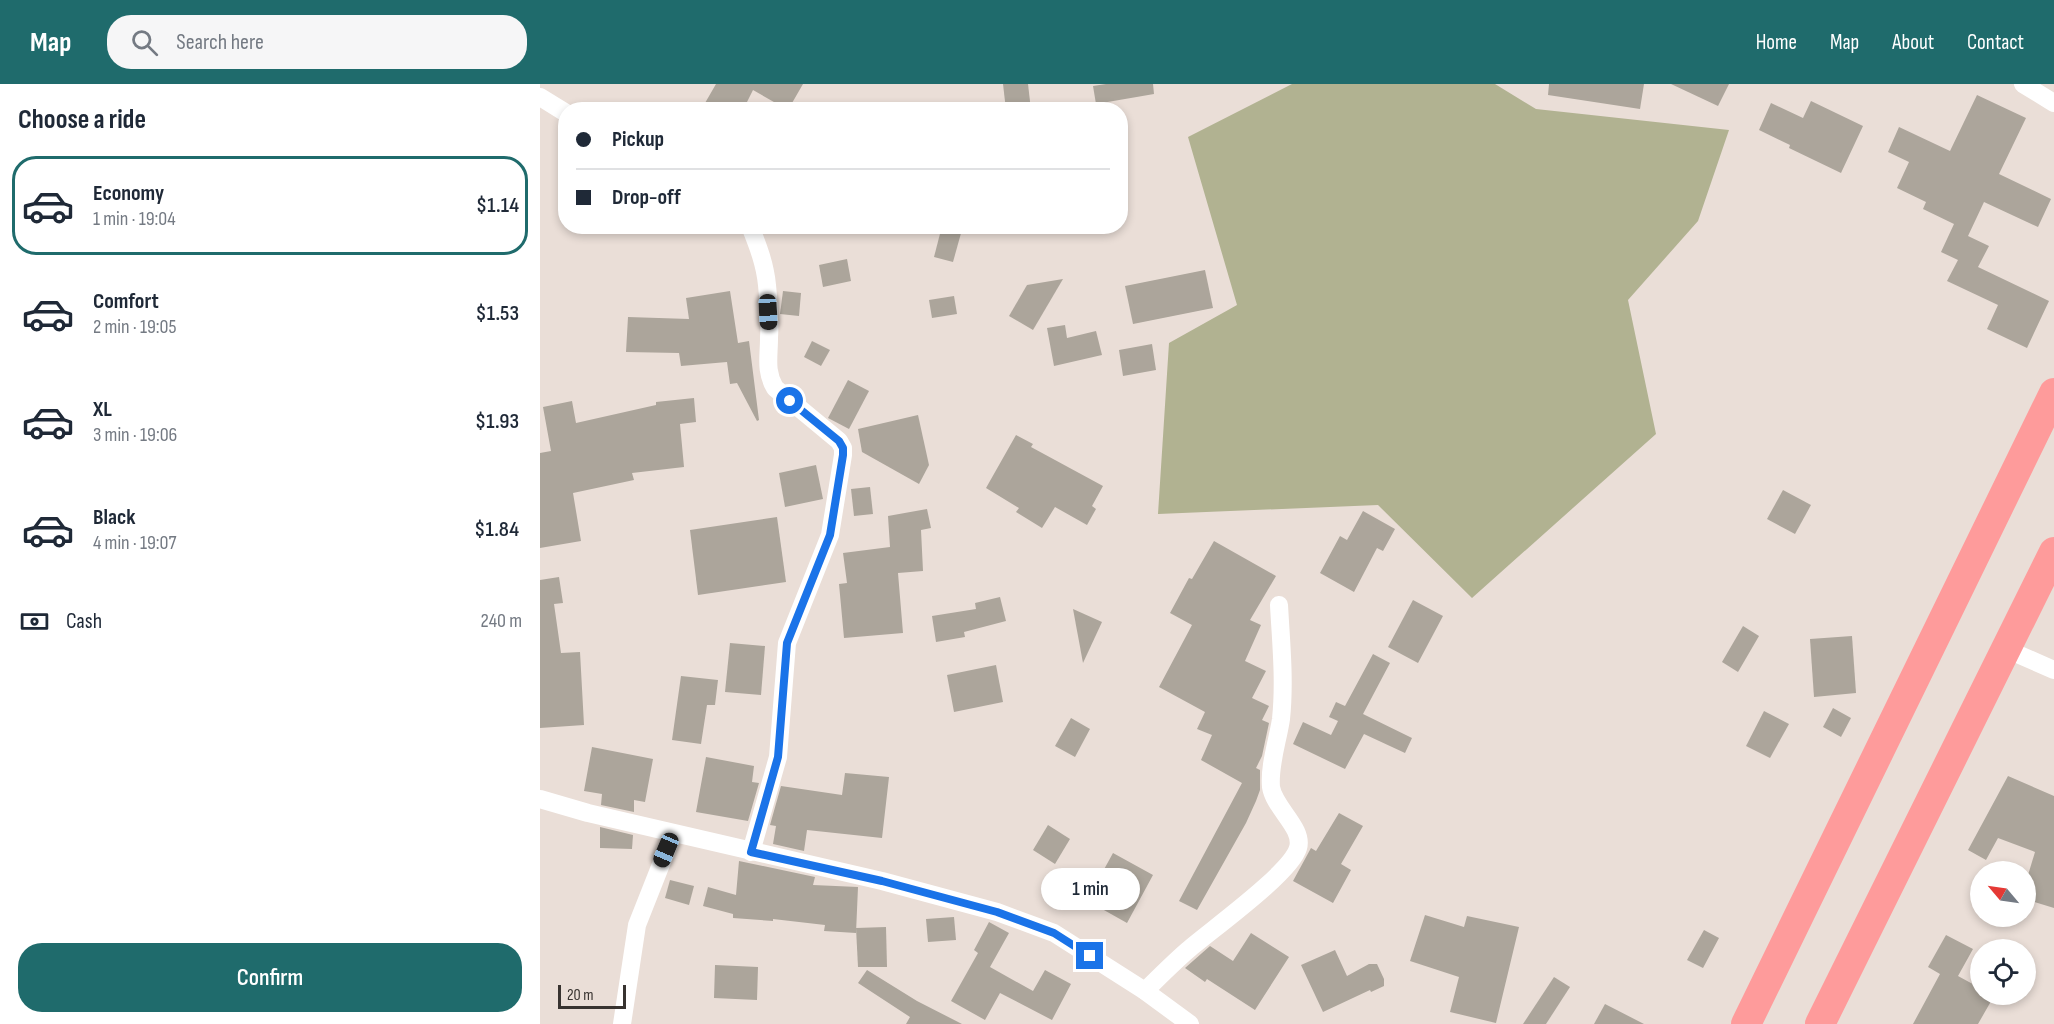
<!DOCTYPE html>
<meta charset="utf-8">
<style>
body{margin:0;font-family:"Sofia Sans Condensed",sans-serif;background:#f6f6f7;color:#1f2937;height:100vh;display:flex;flex-direction:column;font-size:22px;white-space:nowrap}
*{box-sizing:border-box;margin:0}
p{font-size:20px;color:#747a83}
.icon{flex:none;width:33px;height:33px;fill:none;stroke:currentColor;stroke-width:2;stroke-linecap:round;stroke-linejoin:round}
.map{position:relative;flex:1;overflow:hidden}
.drawer{display:flex;flex-direction:column;background:#fff;width:540px}
.drawer>*{flex:none}
.hud{position:absolute;left:18px;top:18px;width:570px;height:132px;border-radius:24px;box-shadow:0 3px 9px #0003;display:grid;align-content:center;height:132px;padding:0 18px;background:#fff}
.needle{width:39px;rotate:299deg}
.fabs{position:absolute;left:1430px;top:777px;display:grid;gap:12px}
.fabs a{display:grid;place-items:center;width:66px;height:66px;border-radius:50%;background:#fff;box-shadow:0 3px 9px #0003;font-size:30px}
.scale{position:absolute;left:18px;bottom:15px;width:68px;box-sizing:border-box;padding-left:6px;border:3px solid #383330;border-top:0;font-size:16px;line-height:21px;white-space:nowrap;color:#383330;-webkit-text-stroke:4px #eaded7;paint-order:stroke}
.end{position:absolute;width:27px;height:27px;margin:-14px;border:8px solid #1a73e8;background:#fff;box-shadow:0 0 0 3px #fff}
.from{border-radius:50%}
.bubble{position:absolute;height:42px;border-radius:21px;background:#fff;box-shadow:0 3px 9px #0003;font-size:20px;font-weight:600;line-height:42px;text-align:center}
.car{position:absolute;width:18px;height:36px;margin:-18px -9px;border-radius:8px;box-shadow:0 0 4px 2px #0007;background:linear-gradient(#222 24%,#8ab4d8 0 40%,#222 0 76%,#8ab4d8 0 86%,#222 0)}
.hud b{display:flex;align-items:center;gap:21px;height:57px;font-size:22px}
.hud b+b{border-top:2px solid #e0e1e3}
.hud i{width:15px;height:15px;background:#1f2937}
ul{padding:0;list-style:none}
li{display:flex;align-items:center;gap:18px;height:99px;margin:0 12px 9px;padding:0 6px;border:3px solid transparent;border-radius:24px}
li div{flex:1}
li b{display:block;font-size:22px}
li em{font-style:normal;font-weight:600}
li.current{border-color:#1f6b6c}
li>.icon{width:54px;height:54px;stroke-width:1.5}
h2{padding:0 18px;font-size:27px;line-height:72px}
.pay{display:flex;align-items:center;gap:15px;height:66px;padding:0 18px;font-size:22px}
.pay p{margin-inline-start:auto}
.button{display:flex;gap:12px;margin-top:auto;padding:12px 18px}
.button a{flex:1;height:69px;border-radius:24px;background:#1f6b6c;color:#fff;font-size:24px;font-weight:600;line-height:69px;text-align:center}
header{display:flex;align-items:center;gap:36px;box-sizing:border-box;height:84px;padding:0 30px;background:#1f6b6c;color:#fff}
header strong{font-size:28px}
nav{display:flex;gap:33px;margin-inline-start:auto;font-size:21px}
.search{width:420px;height:54px;background:#f6f6f7;display:flex;align-items:center;gap:15px;box-sizing:border-box;padding:0 21px;border-radius:24px;color:#747a83;font-size:22px}
main{display:flex;flex:1;min-height:0}
.map>svg:first-child{display:block}
.green{fill:#b1b291}
.building{fill:#aca59b}
.lines{fill:none;stroke-linecap:round;stroke-linejoin:round}
.minor{stroke:#fff;stroke-width:18}
.trunk{stroke:#fe9b9b;stroke-width:30}
.route{stroke:#1a73e8;stroke-width:8}
</style>
<header>
<strong>Map</strong>
<div class="search"><svg class="icon" aria-label="search" viewBox="0 0 24 24"><circle cx="10" cy="10" r="6"/><path d="M15 15l6 6"/></svg>Search here</div>
<nav><a>Home</a><a>Map</a><a>About</a><a>Contact</a></nav>
</header>
<main>
<section class="drawer">
<h2>Choose a ride</h2>
<ul>
<li class="current"><svg class="icon" aria-label="car" viewBox="0 0 24 24"><path d="M5 17H2v-5l4-1 3-4h7l3 4 3 1v5h-3M9 17h6M6 11h13"/><circle cx="7" cy="17" r="2"/><circle cx="17" cy="17" r="2"/></svg><div><b>Economy</b><p>1 min · 19:04</p></div><em>$1.14</em></li>
<li><svg class="icon" aria-label="car" viewBox="0 0 24 24"><path d="M5 17H2v-5l4-1 3-4h7l3 4 3 1v5h-3M9 17h6M6 11h13"/><circle cx="7" cy="17" r="2"/><circle cx="17" cy="17" r="2"/></svg><div><b>Comfort</b><p>2 min · 19:05</p></div><em>$1.53</em></li>
<li><svg class="icon" aria-label="car" viewBox="0 0 24 24"><path d="M5 17H2v-5l4-1 3-4h7l3 4 3 1v5h-3M9 17h6M6 11h13"/><circle cx="7" cy="17" r="2"/><circle cx="17" cy="17" r="2"/></svg><div><b>XL</b><p>3 min · 19:06</p></div><em>$1.93</em></li>
<li><svg class="icon" aria-label="car" viewBox="0 0 24 24"><path d="M5 17H2v-5l4-1 3-4h7l3 4 3 1v5h-3M9 17h6M6 11h13"/><circle cx="7" cy="17" r="2"/><circle cx="17" cy="17" r="2"/></svg><div><b>Black</b><p>4 min · 19:07</p></div><em>$1.84</em></li>
</ul>
<div class="pay"><svg class="icon" aria-label="cash" viewBox="0 0 24 24"><path d="M3 7h18v10H3z"/><circle cx="12" cy="12" r="2"/></svg>Cash<p>240 m</p></div>
<div class="button"><a>Confirm</a></div>
</section>
<div class="map">
<svg width="1514" height="940" viewBox="0 0 1514 940">
<rect width="100%" height="100%" fill="#eaded7"/>
<!-- green -->
<path class="green" d="M 752,0 L 955,0 L 996,25 L 1189,46 L 1158,137 L 1088,216 L 1116,350 L 932,514 L 838,421 L 618,430 L 629,259 L 697,221 L 648,53 Z"/>
<!-- building -->
<g class="building">
<path d="M 176,0 L 263,0 L 248,26 L 213,6 L 203,26 L 161,26 Z"/>
<path d="M 463,0 L 488,0 L 491,26 L 466,26 Z"/>
<path d="M 566,0 L 613,0 L 614,10 L 556,20 L 553,2 Z"/>
<path d="M 1009,0 L 1104,0 L 1100,25 L 1008,11 Z"/>
<path d="M 1131,0 L 1189,0 L 1178,22 Z"/>
<path d="M 1437,11 L 1486,34 L 1459,90 L 1511,115 L 1498,143 L 1444,118 L 1428,152 L 1449,162 L 1438,183 L 1509,217 L 1487,264 L 1447,245 L 1458,221 L 1407,197 L 1418,176 L 1401,168 L 1414,140 L 1383,125 L 1386,118 L 1357,104 L 1369,78 L 1348,68 L 1359,43 L 1410,67 Z"/>
<path d="M 1271,17 L 1323,42 L 1301,89 L 1249,64 L 1250,61 L 1219,46 L 1231,19 L 1263,34 Z"/>
<path d="M 402,142 L 423,142 L 413,178 L 394,173 Z"/>
<path d="M 307,175 L 311,197 L 283,203 L 279,181 Z"/>
<path d="M 665,186 L 673,224 L 593,240 L 585,202 Z"/>
<path d="M 523,195 L 493,246 L 469,232 L 487,201 Z"/>
<path d="M 190,207 L 198,259 L 209,257 L 219,336 L 217,337 L 197,299 L 190,300 L 187,278 L 141,282 L 139,269 L 86,268 L 88,233 L 149,235 L 146,214 Z"/>
<path d="M 243,207 L 261,209 L 259,232 L 240,230 Z"/>
<path d="M 414,212 L 417,230 L 392,234 L 389,216 Z"/>
<path d="M 525,241 L 527,254 L 556,247 L 562,271 L 514,282 L 507,244 Z"/>
<path d="M 272,257 L 290,266 L 281,282 L 264,273 Z"/>
<path d="M 612,260 L 616,286 L 583,292 L 579,266 Z"/>
<path d="M 308,296 L 329,307 L 309,345 L 288,334 Z"/>
<path d="M 154,314 L 156,338 L 140,340 L 144,383 L 92,389 L 94,396 L 33,409 L 41,457 L 0,464 L 0,369 L 11,367 L 3,323 L 32,317 L 36,339 L 116,321 L 116,318 Z"/>
<path d="M 378,331 L 389,381 L 379,400 L 322,368 L 318,345 Z"/>
<path d="M 476,351 L 493,360 L 491,363 L 563,402 L 552,422 L 556,425 L 547,441 L 515,423 L 502,444 L 476,428 L 479,424 L 446,404 Z"/>
<path d="M 276,381 L 283,415 L 245,423 L 239,389 Z"/>
<path d="M 330,403 L 333,430 L 314,432 L 311,405 Z"/>
<path d="M 1243,406 L 1271,421 L 1255,450 L 1227,435 Z"/>
<path d="M 387,425 L 391,444 L 381,446 L 383,487 L 358,489 L 363,549 L 304,554 L 299,500 L 307,499 L 303,469 L 350,463 L 348,432 Z"/>
<path d="M 823,427 L 855,445 L 843,467 L 837,464 L 814,508 L 780,489 L 800,452 L 807,456 Z"/>
<path d="M 237,433 L 246,498 L 158,511 L 150,446 Z"/>
<path d="M 674,457 L 736,492 L 710,536 L 721,541 L 705,577 L 726,587 L 712,614 L 729,622 L 722,636 L 729,639 L 722,672 L 716,684 L 720,686 L 720,706 L 716,717 L 706,739 L 657,826 L 639,817 L 702,699 L 661,676 L 672,651 L 657,645 L 665,628 L 619,603 L 652,541 L 630,529 L 649,494 L 652,495 Z"/>
<path d="M 19,493 L 23,519 L 14,520 L 21,569 L 40,568 L 44,641 L 0,644 L 0,496 Z"/>
<path d="M 460,513 L 466,537 L 424,548 L 425,553 L 396,558 L 392,532 L 436,525 L 435,519 Z"/>
<path d="M 873,516 L 903,532 L 878,579 L 848,563 Z"/>
<path d="M 533,525 L 562,538 L 543,579 Z"/>
<path d="M 1203,542 L 1219,552 L 1198,588 L 1182,578 Z"/>
<path d="M 1312,552 L 1316,609 L 1274,613 L 1270,555 Z"/>
<path d="M 190,559 L 225,562 L 221,611 L 185,608 Z"/>
<path d="M 833,570 L 850,579 L 823,630 L 872,654 L 865,669 L 824,650 L 805,685 L 753,660 L 763,638 L 791,651 L 798,637 L 789,633 L 796,618 L 805,622 Z"/>
<path d="M 456,581 L 463,618 L 414,628 L 407,591 Z"/>
<path d="M 141,592 L 178,596 L 175,621 L 167,621 L 161,660 L 132,656 Z"/>
<path d="M 1293,624 L 1311,634 L 1301,653 L 1283,643 Z"/>
<path d="M 1224,627 L 1249,640 L 1230,674 L 1206,662 Z"/>
<path d="M 531,634 L 550,645 L 535,673 L 515,662 Z"/>
<path d="M 52,663 L 113,675 L 105,718 L 94,716 L 94,728 L 61,721 L 62,710 L 44,707 Z"/>
<path d="M 166,673 L 214,682 L 212,698 L 219,699 L 208,737 L 156,728 Z"/>
<path d="M 305,689 L 349,693 L 342,754 L 267,746 L 264,767 L 233,760 L 236,742 L 230,741 L 241,702 L 302,711 Z"/>
<path d="M 1468,692 L 1514,712 L 1514,824 L 1485,815 L 1485,801 L 1495,768 L 1458,754 L 1446,776 L 1428,766 Z"/>
<path d="M 799,729 L 823,742 L 801,780 L 811,786 L 793,819 L 753,797 L 771,764 L 776,767 Z"/>
<path d="M 508,741 L 530,755 L 515,780 L 493,766 Z"/>
<path d="M 60,743 L 93,751 L 92,765 L 60,764 Z"/>
<path d="M 573,769 L 613,791 L 587,839 L 523,803 L 531,787 L 556,800 Z"/>
<path d="M 199,777 L 275,793 L 273,801 L 318,803 L 316,849 L 284,847 L 285,841 L 233,835 L 233,837 L 193,834 L 193,830 L 163,822 L 168,803 L 196,811 Z"/>
<path d="M 130,796 L 154,802 L 149,821 L 125,814 Z"/>
<path d="M 885,831 L 924,843 L 927,832 L 979,843 L 956,939 L 910,928 L 919,893 L 870,877 Z"/>
<path d="M 414,833 L 416,856 L 388,858 L 386,835 Z"/>
<path d="M 449,838 L 469,849 L 450,883 L 493,907 L 505,886 L 531,900 L 512,936 L 460,909 L 445,936 L 411,917 L 438,869 L 434,866 Z"/>
<path d="M 346,843 L 347,883 L 318,883 L 316,844 Z"/>
<path d="M 1164,846 L 1179,854 L 1163,884 L 1147,876 Z"/>
<path d="M 711,849 L 749,873 L 715,926 L 667,895 L 665,898 L 645,884 L 670,862 L 693,877 Z"/>
<path d="M 1406,851 L 1433,865 L 1418,892 L 1440,904 L 1440,910 L 1454,912 L 1438,940 L 1373,940 L 1400,890 L 1388,883 Z"/>
<path d="M 795,866 L 807,892 L 829,880 L 837,880 L 844,895 L 844,902 L 831,908 L 830,906 L 783,928 L 761,881 Z"/>
<path d="M 175,881 L 218,883 L 217,916 L 174,914 Z"/>
<path d="M 327,886 L 377,917 L 422,940 L 366,940 L 370,933 L 318,899 Z"/>
<path d="M 1014,893 L 1030,903 L 1006,940 L 983,940 Z"/>
<path d="M 1065,920 L 1104,940 L 1054,940 Z"/>
</g>
<g class="lines">
<!-- minor -->
<g class="minor">
<path d="M 1483,0 L 1514,19"/>
<path d="M 0,13 L 26,29"/>
<path d="M 210,142 C 218,162 225,180 227,201 C 229,218 230,237 229,254 C 229,273 225,287 235,304 L 299,357 L 303,364 L 303,371 L 290,451 L 247,559 L 238,673 L 211,768"/>
<path d="M 1466,565 L 1514,586"/>
<path d="M 0,715 L 48,729 L 342,797 L 457,828 L 514,849 L 605,907 L 650,940"/>
<path d="M 605,907 C 619,893 633,879 648,866 C 671,846 751,789 758,764 C 764,744 734,724 731,703 C 729,681 738,656 741,635 C 745,597 741,558 739,521"/>
<path d="M 82,940 L 97,841 L 133,750"/>
</g>
<!-- trunk -->
<g class="trunk">
<path d="M 1206,940 L 1514,309"/>
<path d="M 1280,940 L 1514,468"/>
</g>
</g>
<g class="lines">
<!-- route -->
<path class="route" d="M 250,317 L 299,357 L 303,364 L 303,371 L 290,451 L 247,559 L 238,673 L 211,768 L 342,797 L 457,828 L 514,849 L 550,872"/>
</g>
</svg>
<div class="fabs">
<a><svg class="needle" viewBox="-14 -14 28 28"><path d="M0-13l5 13h-10z" fill="#e53935"/><path d="M0 13l5-13h-10z" fill="#747a83"/></svg></a>
<a><svg class="icon" aria-label="locate" viewBox="0 0 24 24"><circle cx="12" cy="12" r="6"/><path d="M12 2v4M12 18v4M2 12h4M18 12h4"/></svg></a>
</div>
<div class="scale">20 m</div>
<i class="end from" style="left:250px;top:317px"></i>
<i class="end" style="left:550px;top:872px"></i>
<div class="bubble" style="left:501px;top:784px;width:99px">1 min</div>
<i class="car" style="left:228px;top:228px;rotate:177deg"></i>
<i class="car" style="left:126px;top:766px;rotate:203deg"></i>
<div class="hud">
<b><i class="from"></i>Pickup</b>
<b><i></i>Drop-off</b>
</div>
</div>
</main>
